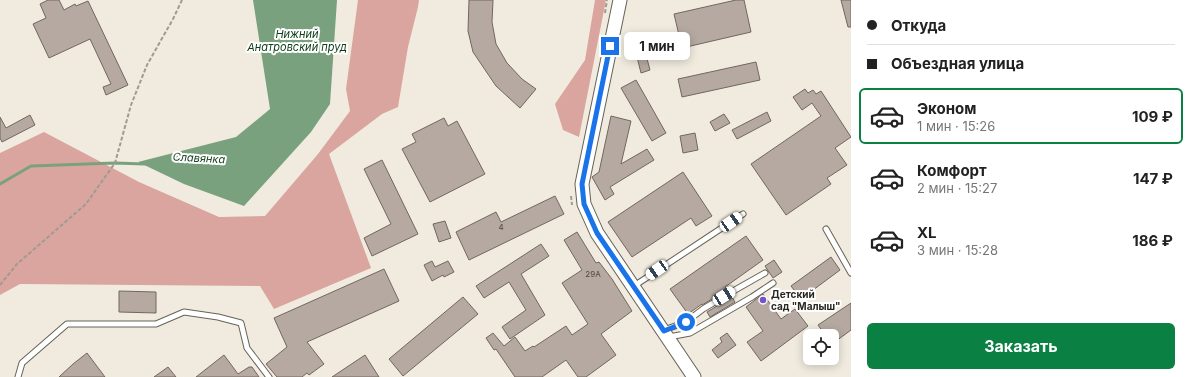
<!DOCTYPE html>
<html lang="ru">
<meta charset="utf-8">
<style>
body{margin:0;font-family:Inter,sans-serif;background:#f6f6f6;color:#222;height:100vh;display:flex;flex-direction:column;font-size:15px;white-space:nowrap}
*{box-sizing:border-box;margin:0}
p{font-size:13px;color:#767676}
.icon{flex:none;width:22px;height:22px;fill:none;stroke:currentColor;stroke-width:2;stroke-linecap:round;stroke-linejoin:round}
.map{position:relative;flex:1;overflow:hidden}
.panel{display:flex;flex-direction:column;background:#fff;width:340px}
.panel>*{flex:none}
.banner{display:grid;align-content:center;height:88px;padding:0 16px;background:#fff}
.controls{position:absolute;left:803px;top:329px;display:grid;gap:8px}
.controls a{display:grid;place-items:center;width:36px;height:36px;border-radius:6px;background:#fff;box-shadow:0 2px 10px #0003;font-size:20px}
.end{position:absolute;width:18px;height:18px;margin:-9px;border:5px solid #1a73e8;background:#fff;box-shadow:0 0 0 2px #fff}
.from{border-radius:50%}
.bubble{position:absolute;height:28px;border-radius:6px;background:#fff;box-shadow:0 2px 10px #0003;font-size:13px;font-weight:700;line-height:28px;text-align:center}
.car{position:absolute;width:12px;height:24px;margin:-12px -6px;border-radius:5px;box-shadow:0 0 3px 1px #0007;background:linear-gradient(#fff 24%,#345 0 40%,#fff 0 76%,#345 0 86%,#fff 0)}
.banner b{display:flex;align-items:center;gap:14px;height:38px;font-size:15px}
.banner b+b{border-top:1px solid #e0e0e0}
.banner i{width:10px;height:10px;background:#222}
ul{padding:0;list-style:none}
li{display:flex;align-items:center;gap:12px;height:56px;margin:0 8px 6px;padding:0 8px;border:2px solid transparent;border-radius:6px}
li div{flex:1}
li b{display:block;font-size:15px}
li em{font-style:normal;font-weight:700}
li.selected{border-color:#0b8043}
li>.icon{width:36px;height:36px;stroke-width:1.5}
.action{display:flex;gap:8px;margin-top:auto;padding:8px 16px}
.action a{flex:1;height:46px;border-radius:6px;background:#0b8043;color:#fff;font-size:16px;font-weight:700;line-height:46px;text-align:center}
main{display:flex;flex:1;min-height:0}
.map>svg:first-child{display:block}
.forest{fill:#dba59f}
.water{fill:#7aa17e}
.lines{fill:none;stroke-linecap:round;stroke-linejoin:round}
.stream{stroke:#7aa17e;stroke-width:3}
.building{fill:#b5a9a1;stroke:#726760}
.lane-casing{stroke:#676257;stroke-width:7}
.secondary-casing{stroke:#676257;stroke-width:15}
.path{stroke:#9f9b91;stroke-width:2;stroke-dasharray:4 2;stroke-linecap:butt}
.lane{stroke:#fff;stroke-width:5}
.secondary{stroke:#fff;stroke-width:13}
.route{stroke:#1a73e8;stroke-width:5}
.poi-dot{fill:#7752cb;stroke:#fff;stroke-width:1.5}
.labels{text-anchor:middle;stroke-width:4;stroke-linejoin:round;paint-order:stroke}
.number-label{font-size:8px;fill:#4b4741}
.poi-label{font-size:10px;font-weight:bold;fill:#282621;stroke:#fff;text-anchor:start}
.water-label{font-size:11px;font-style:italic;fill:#0f3c19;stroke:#fff}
</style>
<main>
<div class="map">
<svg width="851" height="377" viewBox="0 0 851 377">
<rect width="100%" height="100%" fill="#f0ebde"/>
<!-- forest -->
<g class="forest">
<path d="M 358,0 L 419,0 L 418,7 L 408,47 L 398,107 L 382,114 L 329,154 L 371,268 L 274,309 L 260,286 L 20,284 L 0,295 L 0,153 L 44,132 L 139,182 L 219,217 L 265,216 L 318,154 L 350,111 L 346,89 Z"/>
<path d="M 595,0 L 606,0 L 579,137 L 563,130 L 555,104 L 585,60 Z"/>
</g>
<!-- water -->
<path class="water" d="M 253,0 L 337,0 L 330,104 L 311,132 L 244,206 L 184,184 L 138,162 L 236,137 L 270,109 Z"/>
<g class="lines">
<!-- stream -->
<path class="stream" d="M 0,184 L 31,166 L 115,163 L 145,164"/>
</g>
<!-- building -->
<g class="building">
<path d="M 48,0 L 59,0 L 64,10 L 75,4 L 76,6 L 88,1 L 128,85 L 106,95 L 103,87 L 111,84 L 90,39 L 49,58 L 33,24 L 46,18 L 40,4 Z"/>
<path d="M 469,0 L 493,0 L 492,22 L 496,44 L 507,63 L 522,79 L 536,89 L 520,108 L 496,86 L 473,52 L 468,31 Z"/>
<path d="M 736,0 L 744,0 L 751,32 L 682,48 L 674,14 Z"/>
<path d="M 841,0 L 851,0 L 851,27 L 848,27 Z"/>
<path d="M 646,55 L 650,70 L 641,73 L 637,57 Z"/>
<path d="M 756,62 L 760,80 L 682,97 L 678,79 Z"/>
<path d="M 636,80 L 666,133 L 652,141 L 621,88 Z"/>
<path d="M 805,89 L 808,93 L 813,90 L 816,94 L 821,91 L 851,137 L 835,148 L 847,165 L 827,178 L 831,184 L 786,215 L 751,164 L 821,116 L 812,103 L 802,110 L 793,97 Z"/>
<path d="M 767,112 L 771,121 L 737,139 L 732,130 Z"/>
<path d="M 724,114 L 730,123 L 715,131 L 710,122 Z"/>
<path d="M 30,115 L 35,125 L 2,142 L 0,138 L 0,117 L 6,128 Z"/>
<path d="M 611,116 L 631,121 L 621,164 L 647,149 L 654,160 L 610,187 L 614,194 L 605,200 L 592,177 L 599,172 Z"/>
<path d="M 444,118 L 448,126 L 457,121 L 485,174 L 430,202 L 402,149 L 416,142 L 412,134 Z"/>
<path d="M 695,133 L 698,150 L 683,153 L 680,136 Z"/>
<path d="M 382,160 L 418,234 L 372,256 L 364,238 L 391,224 L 364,169 Z"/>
<path d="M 683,172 L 712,216 L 696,226 L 691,218 L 632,257 L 608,222 Z"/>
<path d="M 555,196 L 564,214 L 469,260 L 456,232 L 496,212 L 501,222 Z"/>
<path d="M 445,221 L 451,238 L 439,242 L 433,224 Z"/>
<path d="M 577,232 L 596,263 L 599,262 L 612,279 L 632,311 L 601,334 L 616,355 L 586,377 L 578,377 L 566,360 L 542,377 L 515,377 L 496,349 L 494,350 L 486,338 L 493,333 L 504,346 L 515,337 L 525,351 L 533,346 L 534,347 L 566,326 L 572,335 L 588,324 L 562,283 L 582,270 L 564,240 Z"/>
<path d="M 746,236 L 763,260 L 725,287 L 727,290 L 702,305 L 702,304 L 688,314 L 670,289 Z"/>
<path d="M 541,244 L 549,256 L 521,274 L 545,315 L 510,339 L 502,327 L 526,310 L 509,282 L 484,298 L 476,286 Z"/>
<path d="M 831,257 L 840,270 L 801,299 L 791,286 Z"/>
<path d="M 774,260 L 782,272 L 773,278 L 765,266 Z"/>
<path d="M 432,261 L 435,267 L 448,261 L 454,272 L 444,277 L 443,275 L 432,281 L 424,265 Z"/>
<path d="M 384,269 L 399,301 L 307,342 L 324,364 L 309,375 L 307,373 L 302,377 L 277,377 L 266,364 L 287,347 L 274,318 Z"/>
<path d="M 119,291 L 156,292 L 156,313 L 119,312 Z"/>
<path d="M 763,294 L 781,319 L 795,309 L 808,326 L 761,361 L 747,342 L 763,331 L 746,307 Z"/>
<path d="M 463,297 L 478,314 L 403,376 L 389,359 Z"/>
<path d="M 732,297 L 735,302 L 710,317 L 707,312 Z"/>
<path d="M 851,303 L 851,330 L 832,344 L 832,336 L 826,336 L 818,325 Z"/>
<path d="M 727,333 L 736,345 L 718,358 L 712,350 L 722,342 L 720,338 Z"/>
<path d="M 87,353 L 105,377 L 59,377 L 73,364 Z"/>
<path d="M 224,355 L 238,374 L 249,367 L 252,367 L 259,377 L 196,377 Z"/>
<path d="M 365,355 L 379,377 L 332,377 Z"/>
<path d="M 168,367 L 176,377 L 154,377 Z"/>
</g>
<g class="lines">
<defs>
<g id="lane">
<path d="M 826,229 L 851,273"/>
<path d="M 634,286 L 743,214"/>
<path d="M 664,330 L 686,322 L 703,309 L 735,290 L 765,273"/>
<path d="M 669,337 L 690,333 L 752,297 L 773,283"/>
<path d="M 18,377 L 22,363 L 67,324 L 156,324 L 184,312 L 218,317 L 241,323 L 247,348 L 269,377"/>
</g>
<path id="secondary" d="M 620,0 L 582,184 L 584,204 L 597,233 L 694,377"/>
</defs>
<!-- lane casing -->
<use href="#lane" class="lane-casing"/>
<!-- secondary casing -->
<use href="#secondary" class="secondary-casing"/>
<!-- path -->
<g class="path">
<path d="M 605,13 L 607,0"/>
<path d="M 571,196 L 572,205"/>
<path d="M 0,285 L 17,264 L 86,204 L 115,163 L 131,105 L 147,65 L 173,19 L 182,0"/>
</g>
<!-- lane -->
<use href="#lane" class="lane"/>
<!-- secondary -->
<use href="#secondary" class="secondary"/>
</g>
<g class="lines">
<!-- route -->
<path class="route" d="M 610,46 L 582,184 L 584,204 L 597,233 L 664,331 L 686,322"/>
</g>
<!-- markers -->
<circle class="poi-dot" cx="763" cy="300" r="4"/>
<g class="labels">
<!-- number labels -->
<g class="number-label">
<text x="501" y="230">4</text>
<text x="593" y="277">29А</text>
</g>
<!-- poi labels -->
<g class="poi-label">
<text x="771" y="298">Детский<tspan x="771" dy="12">сад "Малыш"</tspan></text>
</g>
<!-- water labels -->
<g class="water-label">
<text x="297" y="38">Нижний<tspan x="297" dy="13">Анатровский пруд</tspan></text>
<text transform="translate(199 158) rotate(3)" y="4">Славянка</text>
</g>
</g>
</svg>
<div class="controls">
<a><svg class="icon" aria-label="locate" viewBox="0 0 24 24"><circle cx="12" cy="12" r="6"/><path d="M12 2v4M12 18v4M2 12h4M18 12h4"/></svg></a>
</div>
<i class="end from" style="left:686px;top:322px"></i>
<i class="end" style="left:610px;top:46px"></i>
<div class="bubble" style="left:624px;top:32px;width:66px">1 мин</div>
<i class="car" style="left:731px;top:222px;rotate:56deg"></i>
<i class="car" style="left:657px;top:270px;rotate:236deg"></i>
<i class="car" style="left:724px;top:296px;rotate:58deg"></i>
</div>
<section class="panel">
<div class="banner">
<b><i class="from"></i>Откуда</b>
<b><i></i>Объездная улица</b>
</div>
<ul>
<li class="selected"><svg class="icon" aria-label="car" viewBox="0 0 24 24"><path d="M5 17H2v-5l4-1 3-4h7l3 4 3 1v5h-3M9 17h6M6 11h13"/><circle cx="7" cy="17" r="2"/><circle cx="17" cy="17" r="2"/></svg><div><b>Эконом</b><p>1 мин · 15:26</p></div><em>109 ₽</em></li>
<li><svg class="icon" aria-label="car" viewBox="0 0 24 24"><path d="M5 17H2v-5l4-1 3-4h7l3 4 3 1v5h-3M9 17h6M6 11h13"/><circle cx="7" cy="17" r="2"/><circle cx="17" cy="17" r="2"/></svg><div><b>Комфорт</b><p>2 мин · 15:27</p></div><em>147 ₽</em></li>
<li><svg class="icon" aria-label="car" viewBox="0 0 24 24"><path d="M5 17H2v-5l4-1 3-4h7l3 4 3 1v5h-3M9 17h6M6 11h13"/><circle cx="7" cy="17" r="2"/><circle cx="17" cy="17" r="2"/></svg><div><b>XL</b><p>3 мин · 15:28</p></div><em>186 ₽</em></li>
</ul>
<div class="action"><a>Заказать</a></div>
</section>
</main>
